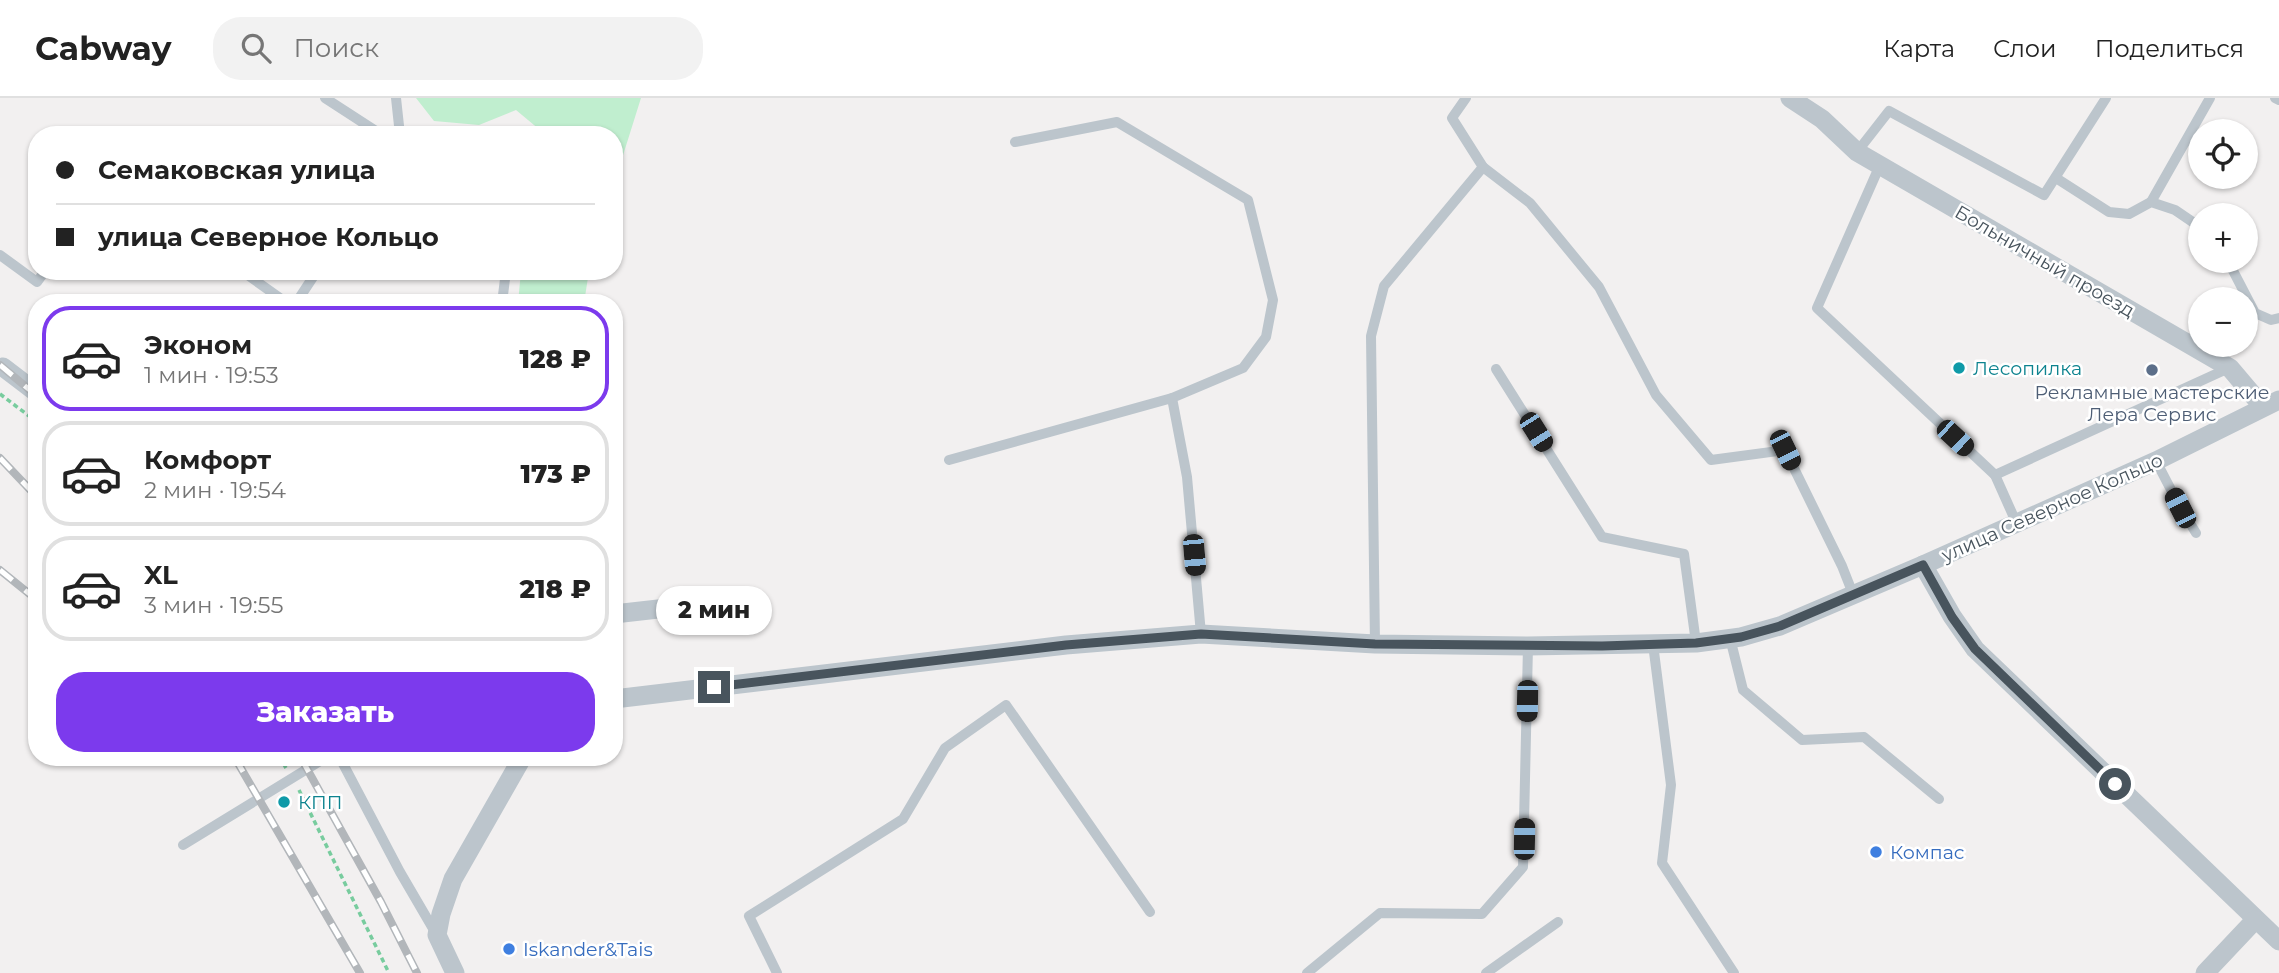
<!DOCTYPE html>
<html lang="ru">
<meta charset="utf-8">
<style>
body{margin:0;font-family:Montserrat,sans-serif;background:#f2f2f2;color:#222;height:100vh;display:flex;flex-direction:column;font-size:26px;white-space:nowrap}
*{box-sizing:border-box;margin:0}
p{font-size:23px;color:#767676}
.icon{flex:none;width:38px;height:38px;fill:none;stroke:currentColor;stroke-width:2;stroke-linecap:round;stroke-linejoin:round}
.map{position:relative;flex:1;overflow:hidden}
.drawer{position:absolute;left:28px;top:196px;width:595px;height:472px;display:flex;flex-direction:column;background:#fff;border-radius:28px;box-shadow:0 2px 5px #0004}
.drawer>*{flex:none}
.banner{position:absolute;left:28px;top:28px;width:595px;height:154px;border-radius:28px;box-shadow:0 2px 5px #0004;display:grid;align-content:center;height:154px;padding:0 28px;background:#fff}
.fabs{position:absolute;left:2188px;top:21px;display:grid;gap:14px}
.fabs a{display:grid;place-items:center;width:70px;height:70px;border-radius:50%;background:#fff;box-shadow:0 2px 5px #0004;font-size:35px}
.end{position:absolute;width:32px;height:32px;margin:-16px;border:9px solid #48545d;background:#fff;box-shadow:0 0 0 4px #fff}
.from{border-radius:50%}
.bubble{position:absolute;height:49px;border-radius:24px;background:#fff;box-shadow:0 2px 5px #0004;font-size:23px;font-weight:800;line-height:49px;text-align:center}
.car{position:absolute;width:21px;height:42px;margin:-21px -10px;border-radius:9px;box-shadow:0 0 5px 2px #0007;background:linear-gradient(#222 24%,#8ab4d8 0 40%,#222 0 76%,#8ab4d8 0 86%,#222 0)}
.banner b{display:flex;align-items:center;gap:24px;height:66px;font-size:26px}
.banner b+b{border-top:2px solid #e0e0e0}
.banner i{width:18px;height:18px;background:#222}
ul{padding:12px 0 0;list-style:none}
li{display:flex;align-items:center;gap:21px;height:105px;margin:0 14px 10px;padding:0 14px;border:4px solid #e0e0e0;border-radius:28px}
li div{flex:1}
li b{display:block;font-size:26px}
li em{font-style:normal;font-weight:800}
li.selected{border-color:#7c3aed}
li>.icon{width:63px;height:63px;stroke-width:1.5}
.cta{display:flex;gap:14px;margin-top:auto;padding:14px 28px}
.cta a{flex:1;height:80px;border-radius:28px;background:#7c3aed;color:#fff;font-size:28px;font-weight:800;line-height:80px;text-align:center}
header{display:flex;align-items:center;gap:42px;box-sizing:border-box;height:98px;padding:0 35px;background:#fff;border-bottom:2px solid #e0e0e0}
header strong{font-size:33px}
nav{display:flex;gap:38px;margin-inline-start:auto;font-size:24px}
.search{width:490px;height:63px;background:#f2f2f2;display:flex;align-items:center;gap:18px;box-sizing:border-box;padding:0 24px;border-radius:28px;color:#767676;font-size:26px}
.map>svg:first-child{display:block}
.green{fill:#c0eecf}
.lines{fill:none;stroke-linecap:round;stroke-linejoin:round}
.path{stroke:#78cc9e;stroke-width:3.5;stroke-dasharray:5 3.5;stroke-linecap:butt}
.service{stroke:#bcc5cc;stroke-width:10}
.minor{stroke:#bcc5cc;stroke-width:19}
.rail-casing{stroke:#b2b6ba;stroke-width:8}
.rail{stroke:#fff;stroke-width:5;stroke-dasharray:16;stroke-linecap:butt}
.route{stroke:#48545d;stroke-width:9}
.culture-dot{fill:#0f9aa8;stroke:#fff;stroke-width:2.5}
.service-dot{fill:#5c6f8a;stroke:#fff;stroke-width:2.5}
.shop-dot{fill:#3f7fe0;stroke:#fff;stroke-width:2.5}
.labels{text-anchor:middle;stroke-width:5;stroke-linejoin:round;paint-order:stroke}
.street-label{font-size:19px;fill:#48545d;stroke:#fff}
.culture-label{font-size:19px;fill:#0d838f;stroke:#fff;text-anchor:start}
.service-label{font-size:19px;fill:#4e5e75;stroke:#fff}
.shop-label{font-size:19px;fill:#366cbe;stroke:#fff;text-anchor:start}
</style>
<header>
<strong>Cabway</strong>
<div class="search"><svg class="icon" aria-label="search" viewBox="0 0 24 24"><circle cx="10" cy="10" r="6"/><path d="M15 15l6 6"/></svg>Поиск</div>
<nav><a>Карта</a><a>Слои</a><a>Поделиться</a></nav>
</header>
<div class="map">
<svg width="2279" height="875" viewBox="0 0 2279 875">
<rect width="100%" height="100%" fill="#f2f0f0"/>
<!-- green -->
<g class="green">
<path d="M 416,0 L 641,0 L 614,86 L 614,37 L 546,37 L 516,12 L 479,27 L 434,23 Z"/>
<path d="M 521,173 L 589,173 L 584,205 L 518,205 Z"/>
</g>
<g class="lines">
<!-- path -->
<g class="path">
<path d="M 0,296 L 37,324"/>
<path d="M 280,660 L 286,670"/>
<path d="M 299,692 L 389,875"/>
</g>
<!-- service -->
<g class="service">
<path d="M 325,0 L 382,37"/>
<path d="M 396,0 L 400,37"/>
<path d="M 2275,0 L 2279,2"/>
<path d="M 1015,44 L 1117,24 L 1248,102 L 1273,202 L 1266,239 L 1243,270 L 1172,300 L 1187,379 L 1201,536"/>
<path d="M 1857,54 L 1889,13 L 2044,97 L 2106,0"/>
<path d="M 1880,67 L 1817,210 L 1995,377 L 2229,270"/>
<path d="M 1483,69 L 1530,105 L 1599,189 L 1656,297 L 1711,362 L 1785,352 L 1842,468 L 1853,496"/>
<path d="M 2056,80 L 2109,114 L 2129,116 L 2151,104 L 2175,112 L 2200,129"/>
<path d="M 2151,104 L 2210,0"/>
<path d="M 0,157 L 37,184 L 45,173"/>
<path d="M 2228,163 L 2255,215 L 2271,222 L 2279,220"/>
<path d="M 242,173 L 287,205"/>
<path d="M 296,205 L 317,173"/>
<path d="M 502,205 L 505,181 L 504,173"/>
<path d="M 1496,271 L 1602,439 L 1684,456 L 1696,545"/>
<path d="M 949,362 L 1172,300"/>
<path d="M 2156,363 L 2180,409 L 2196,435"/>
<path d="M 1995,377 L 2016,424"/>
<path d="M 1730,540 L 1743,592 L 1802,642 L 1864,639 L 1939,701"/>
<path d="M 1375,546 L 1371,238 L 1384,188 L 1483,69 L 1452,20 L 1466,0"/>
<path d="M 1653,546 L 1671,687 L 1662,765 L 1734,875"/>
<path d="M 340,660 L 400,774 L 435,834"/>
<path d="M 183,747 L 325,660"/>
<path d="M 777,875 L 749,818 L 903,721 L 945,650 L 1006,607 L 1150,814"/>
<path d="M 1307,875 L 1380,815 L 1482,816 L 1523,769 L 1528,548"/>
<path d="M 1486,875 L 1558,824"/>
</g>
<!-- minor -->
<g class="minor">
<path d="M 1790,0 L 1822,21 L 1857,54 L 2230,270 L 2263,309"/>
<path d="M 3,269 L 37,295"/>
<path d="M 1923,467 L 1952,518 L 1975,551 L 2279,843"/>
<path d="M 614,516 L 720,504"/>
<path d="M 614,601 L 1066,547 L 1201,536 L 1375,546 L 1528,548 L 1696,545 L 1741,539 L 1780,528 L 1923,467 L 2156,363 L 2279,302"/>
<path d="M 455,875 L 437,837 L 441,816 L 453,781 L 522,660"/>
<path d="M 2205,875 L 2255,822"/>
</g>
<defs>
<g id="rail">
<path d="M 0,267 L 37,298"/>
<path d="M 0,360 L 37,399"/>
<path d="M 0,472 L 37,502"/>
<path d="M 170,660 L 172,662"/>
<path d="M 235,660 L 360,875"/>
<path d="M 301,660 L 381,804 L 417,875"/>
</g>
</defs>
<!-- rail casing -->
<use href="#rail" class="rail-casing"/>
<!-- rail -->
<use href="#rail" class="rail"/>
</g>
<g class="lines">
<!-- route -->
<path class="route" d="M 714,589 L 1066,547 L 1201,536 L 1375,546 L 1602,548 L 1696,545 L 1741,539 L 1780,528 L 1923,467 L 1952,519 L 1975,551 L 2115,686"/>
</g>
<!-- markers -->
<g class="culture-dot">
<circle cx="1959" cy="270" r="7"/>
<circle cx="284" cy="704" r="7"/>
</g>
<circle class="service-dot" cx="2152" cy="272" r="7"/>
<g class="shop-dot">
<circle cx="1876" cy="754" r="7"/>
<circle cx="509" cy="851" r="7"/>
</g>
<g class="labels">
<!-- street labels -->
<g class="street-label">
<text transform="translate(2045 163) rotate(30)" y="7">Больничный проезд</text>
<text transform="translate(2052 409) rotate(-24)" y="7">улица Северное Кольцо</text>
</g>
<!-- culture labels -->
<g class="culture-label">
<text x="1973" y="277">Лесопилка</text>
<text x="298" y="711">КПП</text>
</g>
<!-- service labels -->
<g class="service-label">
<text x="2152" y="301">Рекламные мастерские<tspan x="2152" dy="22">Лера Сервис</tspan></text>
</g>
<!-- shop labels -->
<g class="shop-label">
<text x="1890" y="761">Компас</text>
<text x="523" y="858">Iskander&amp;Tais</text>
</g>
</g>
</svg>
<div class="fabs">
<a><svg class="icon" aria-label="locate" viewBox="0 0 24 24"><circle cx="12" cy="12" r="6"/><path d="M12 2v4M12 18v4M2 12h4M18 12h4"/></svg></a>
<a>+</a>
<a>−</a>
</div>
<i class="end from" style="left:2115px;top:686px"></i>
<i class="end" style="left:714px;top:589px"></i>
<div class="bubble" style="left:656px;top:488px;width:116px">2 мин</div>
<i class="car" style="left:1536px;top:334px;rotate:148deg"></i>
<i class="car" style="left:1955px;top:340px;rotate:133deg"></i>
<i class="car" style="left:1785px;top:352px;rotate:154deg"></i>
<i class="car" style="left:2180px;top:410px;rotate:333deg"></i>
<i class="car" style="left:1194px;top:457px;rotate:175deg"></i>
<i class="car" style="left:1527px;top:603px;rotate:181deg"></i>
<i class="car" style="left:1524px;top:741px;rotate:1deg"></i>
<div class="banner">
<b><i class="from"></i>Семаковская улица</b>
<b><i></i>улица Северное Кольцо</b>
</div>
<section class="drawer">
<ul>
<li class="selected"><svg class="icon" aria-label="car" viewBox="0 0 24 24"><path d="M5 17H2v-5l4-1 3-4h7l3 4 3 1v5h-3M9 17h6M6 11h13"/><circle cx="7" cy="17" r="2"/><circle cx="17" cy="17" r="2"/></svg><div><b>Эконом</b><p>1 мин · 19:53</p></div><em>128 ₽</em></li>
<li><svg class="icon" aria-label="car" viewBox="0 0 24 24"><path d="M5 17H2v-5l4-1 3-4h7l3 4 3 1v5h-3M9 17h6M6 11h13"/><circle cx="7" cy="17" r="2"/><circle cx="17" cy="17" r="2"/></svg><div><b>Комфорт</b><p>2 мин · 19:54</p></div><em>173 ₽</em></li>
<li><svg class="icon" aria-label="car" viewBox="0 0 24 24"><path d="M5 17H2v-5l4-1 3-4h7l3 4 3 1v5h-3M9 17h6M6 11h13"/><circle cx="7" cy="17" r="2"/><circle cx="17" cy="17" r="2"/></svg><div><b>XL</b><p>3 мин · 19:55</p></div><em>218 ₽</em></li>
</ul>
<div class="cta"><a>Заказать</a></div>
</section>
</div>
